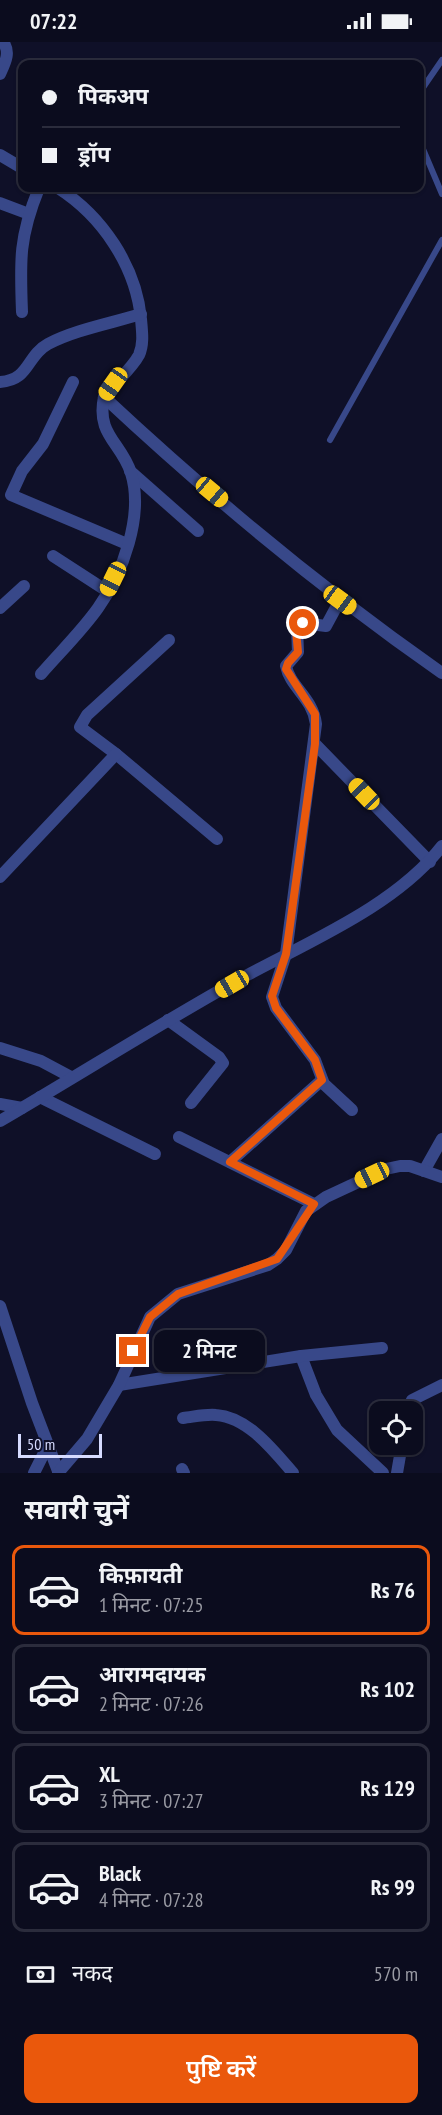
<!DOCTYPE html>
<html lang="hi">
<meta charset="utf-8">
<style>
body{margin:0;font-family:"PT Sans Narrow","Noto Sans Devanagari",sans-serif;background:#191a2b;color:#f1f3f6;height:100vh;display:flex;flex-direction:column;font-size:22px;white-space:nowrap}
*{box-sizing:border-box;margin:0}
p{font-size:20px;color:#9a9ba4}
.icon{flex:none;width:33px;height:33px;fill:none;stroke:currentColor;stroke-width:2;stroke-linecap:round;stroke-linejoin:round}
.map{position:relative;height:1431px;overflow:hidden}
.side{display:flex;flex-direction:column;background:#0b0c1e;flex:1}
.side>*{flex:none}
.top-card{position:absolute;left:18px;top:18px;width:406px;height:132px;border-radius:12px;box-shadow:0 2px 4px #0004,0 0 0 2px #2b2c3c;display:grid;align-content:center;height:132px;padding:0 24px;background:#0b0c1e}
.fabs{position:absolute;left:369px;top:1359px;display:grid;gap:12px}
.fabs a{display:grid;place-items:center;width:54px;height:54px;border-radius:12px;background:#0b0c1e;box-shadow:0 2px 4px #0004,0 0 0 2px #2b2c3c;font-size:30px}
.scale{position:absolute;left:18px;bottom:15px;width:84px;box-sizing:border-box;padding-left:6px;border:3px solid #d6dbff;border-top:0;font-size:16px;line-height:21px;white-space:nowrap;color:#d6dbff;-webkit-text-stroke:4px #0f1028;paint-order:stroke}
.end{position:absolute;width:27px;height:27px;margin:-14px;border:8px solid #ea580c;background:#fff;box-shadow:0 0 0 3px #fff}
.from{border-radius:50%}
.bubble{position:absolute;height:42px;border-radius:12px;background:#0b0c1e;box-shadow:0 2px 4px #0004,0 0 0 2px #2b2c3c;font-size:20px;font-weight:600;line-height:42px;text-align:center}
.car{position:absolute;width:18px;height:36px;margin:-18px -9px;border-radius:8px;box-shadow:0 0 4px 2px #0007;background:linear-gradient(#f5c518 24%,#345 0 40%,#f5c518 0 76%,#345 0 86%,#f5c518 0)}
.top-card b{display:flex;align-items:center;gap:21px;height:57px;font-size:22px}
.top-card b+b{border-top:2px solid #2b2c3c}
.top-card i{width:15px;height:15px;background:#f1f3f6}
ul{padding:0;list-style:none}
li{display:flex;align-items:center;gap:18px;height:90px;margin:0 12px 9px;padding:0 12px;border:3px solid #2b2c3c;border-radius:12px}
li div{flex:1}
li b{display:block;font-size:22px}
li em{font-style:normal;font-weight:600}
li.current{border-color:#ea580c}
li>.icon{width:54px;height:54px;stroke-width:1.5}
h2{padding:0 24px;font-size:27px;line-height:72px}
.pay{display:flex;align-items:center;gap:15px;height:66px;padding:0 24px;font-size:22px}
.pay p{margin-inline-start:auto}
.primary-button{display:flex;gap:12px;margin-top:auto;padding:12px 24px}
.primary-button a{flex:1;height:69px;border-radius:12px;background:#ea580c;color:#fff;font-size:24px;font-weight:600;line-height:69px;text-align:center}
.status{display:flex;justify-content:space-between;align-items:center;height:42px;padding:0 30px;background:#0b0c1e;direction:ltr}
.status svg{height:16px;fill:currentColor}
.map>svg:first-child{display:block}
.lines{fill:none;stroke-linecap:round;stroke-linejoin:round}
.lane{stroke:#384889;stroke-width:6}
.street{stroke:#384889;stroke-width:12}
.route{stroke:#ea580c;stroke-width:8}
</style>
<div class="status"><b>07:22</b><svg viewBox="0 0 49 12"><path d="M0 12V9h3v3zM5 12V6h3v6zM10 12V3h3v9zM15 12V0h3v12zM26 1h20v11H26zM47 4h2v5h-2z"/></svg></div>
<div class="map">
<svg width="442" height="1431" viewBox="0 0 442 1431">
<rect width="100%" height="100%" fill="#0f1028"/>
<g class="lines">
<!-- lane -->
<g class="lane">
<path d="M 420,50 L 442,18"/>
<path d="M 420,100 L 442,152"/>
<path d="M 330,398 L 442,198"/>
</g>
<!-- street -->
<g class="street">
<path d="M 0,32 C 5,21 11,10 3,0"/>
<path d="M 0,113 L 22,126"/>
<path d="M 58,146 C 102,174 136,224 141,277 C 142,289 144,302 139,313 C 131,328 114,341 104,355 C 210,454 323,548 442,631"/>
<path d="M 0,161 L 29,172"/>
<path d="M 22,270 C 20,218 19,195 39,146"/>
<path d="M 0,340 C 30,338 26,314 48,302 C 74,288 112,281 141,272"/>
<path d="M 73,340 L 43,402 L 22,429 L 11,453 L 127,502"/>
<path d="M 130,429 L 198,489"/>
<path d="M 53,514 L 107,549"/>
<path d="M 340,558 L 326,584 L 303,581 L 297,585 L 298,610 L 286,624 C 290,645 313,656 316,682 L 286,912 L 272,955 L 276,966 L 315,1018 L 324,1042 L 352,1068"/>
<path d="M 0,566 L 24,544"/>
<path d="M 169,598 L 87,673 L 80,685 L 116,712 L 217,797"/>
<path d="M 41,632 C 60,610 81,590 98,566 C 123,531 144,473 131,431 C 121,400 96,393 104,355"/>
<path d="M 315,702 L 430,820"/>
<path d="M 0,835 L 116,712"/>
<path d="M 168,978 L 219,1015 L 223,1021 L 191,1061"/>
<path d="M 0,1006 L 41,1019 L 71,1035"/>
<path d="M 40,1055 L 155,1112"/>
<path d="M 0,1062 L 22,1066"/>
<path d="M 0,1079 C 77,1034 153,986 231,942 C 300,903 393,867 442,804"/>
<path d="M 179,1095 L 314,1162"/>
<path d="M 230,1120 L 322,1038"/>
<path d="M 424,1129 L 442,1097"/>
<path d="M 0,1264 L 32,1361 L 58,1429"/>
<path d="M 301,1314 L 316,1353 L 337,1388 L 383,1431"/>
<path d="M 119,1343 L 301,1314 L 382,1306"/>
<path d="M 407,1370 L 412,1358 L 442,1343"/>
<path d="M 183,1376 C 193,1375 205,1372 216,1373 C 248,1375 274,1409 293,1431"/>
<path d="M 182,1427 L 184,1431"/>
<path d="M 34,1431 L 48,1403"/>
<path d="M 58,1431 L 87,1397 L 119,1343 L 150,1275 L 178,1252 L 268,1223 L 277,1217 L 286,1208 L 306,1169 L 326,1155 L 386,1127 L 400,1124 L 410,1124 L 442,1135"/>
<path d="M 397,1431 L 402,1402"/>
</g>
</g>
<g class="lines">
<!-- route -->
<path class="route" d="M 133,1309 L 150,1275 L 178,1252 L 277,1217 L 314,1162 L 230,1120 L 322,1038 L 315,1018 L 276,966 L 272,954 L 286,912 L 315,702 L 315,672 L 286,627 L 288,621 L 298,610 L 296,588 L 303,581"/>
</g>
</svg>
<div class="fabs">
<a><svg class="icon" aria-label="locate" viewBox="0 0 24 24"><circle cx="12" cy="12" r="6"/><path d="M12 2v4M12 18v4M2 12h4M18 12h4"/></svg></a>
</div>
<div class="scale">50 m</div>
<i class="end from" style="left:303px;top:581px"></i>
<i class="end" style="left:133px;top:1309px"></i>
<div class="bubble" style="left:154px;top:1288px;width:111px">2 मिनट</div>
<i class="car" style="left:113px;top:342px;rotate:215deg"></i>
<i class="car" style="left:212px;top:450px;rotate:130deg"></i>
<i class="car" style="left:113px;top:537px;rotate:206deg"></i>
<i class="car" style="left:340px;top:558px;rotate:126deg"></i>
<i class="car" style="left:364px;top:752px;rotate:316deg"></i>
<i class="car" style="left:232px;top:942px;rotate:240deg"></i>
<i class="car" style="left:372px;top:1133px;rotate:245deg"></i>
<div class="top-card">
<b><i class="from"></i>पिकअप</b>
<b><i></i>ड्रॉप</b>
</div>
</div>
<section class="side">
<h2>सवारी चुनें</h2>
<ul>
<li class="current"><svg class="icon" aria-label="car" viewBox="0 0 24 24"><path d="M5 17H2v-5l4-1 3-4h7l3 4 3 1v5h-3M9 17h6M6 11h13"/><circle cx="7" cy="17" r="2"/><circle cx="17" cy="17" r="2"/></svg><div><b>किफ़ायती</b><p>1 मिनट · 07:25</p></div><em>Rs 76</em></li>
<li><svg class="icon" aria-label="car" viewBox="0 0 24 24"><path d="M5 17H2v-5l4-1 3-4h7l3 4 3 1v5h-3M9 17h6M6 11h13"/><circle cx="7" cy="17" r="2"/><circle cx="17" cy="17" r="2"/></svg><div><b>आरामदायक</b><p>2 मिनट · 07:26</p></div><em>Rs 102</em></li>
<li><svg class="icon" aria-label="car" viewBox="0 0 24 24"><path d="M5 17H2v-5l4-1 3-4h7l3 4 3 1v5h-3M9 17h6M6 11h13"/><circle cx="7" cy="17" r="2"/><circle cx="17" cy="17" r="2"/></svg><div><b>XL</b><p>3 मिनट · 07:27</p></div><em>Rs 129</em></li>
<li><svg class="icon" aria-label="car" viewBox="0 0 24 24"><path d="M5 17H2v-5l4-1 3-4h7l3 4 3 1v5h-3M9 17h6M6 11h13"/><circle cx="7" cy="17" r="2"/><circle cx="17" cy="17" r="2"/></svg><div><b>Black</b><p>4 मिनट · 07:28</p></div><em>Rs 99</em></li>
</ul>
<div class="pay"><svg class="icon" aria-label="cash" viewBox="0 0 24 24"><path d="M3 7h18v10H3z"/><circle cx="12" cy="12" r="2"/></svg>नकद<p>570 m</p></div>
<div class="primary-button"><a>पुष्टि करें</a></div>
</section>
